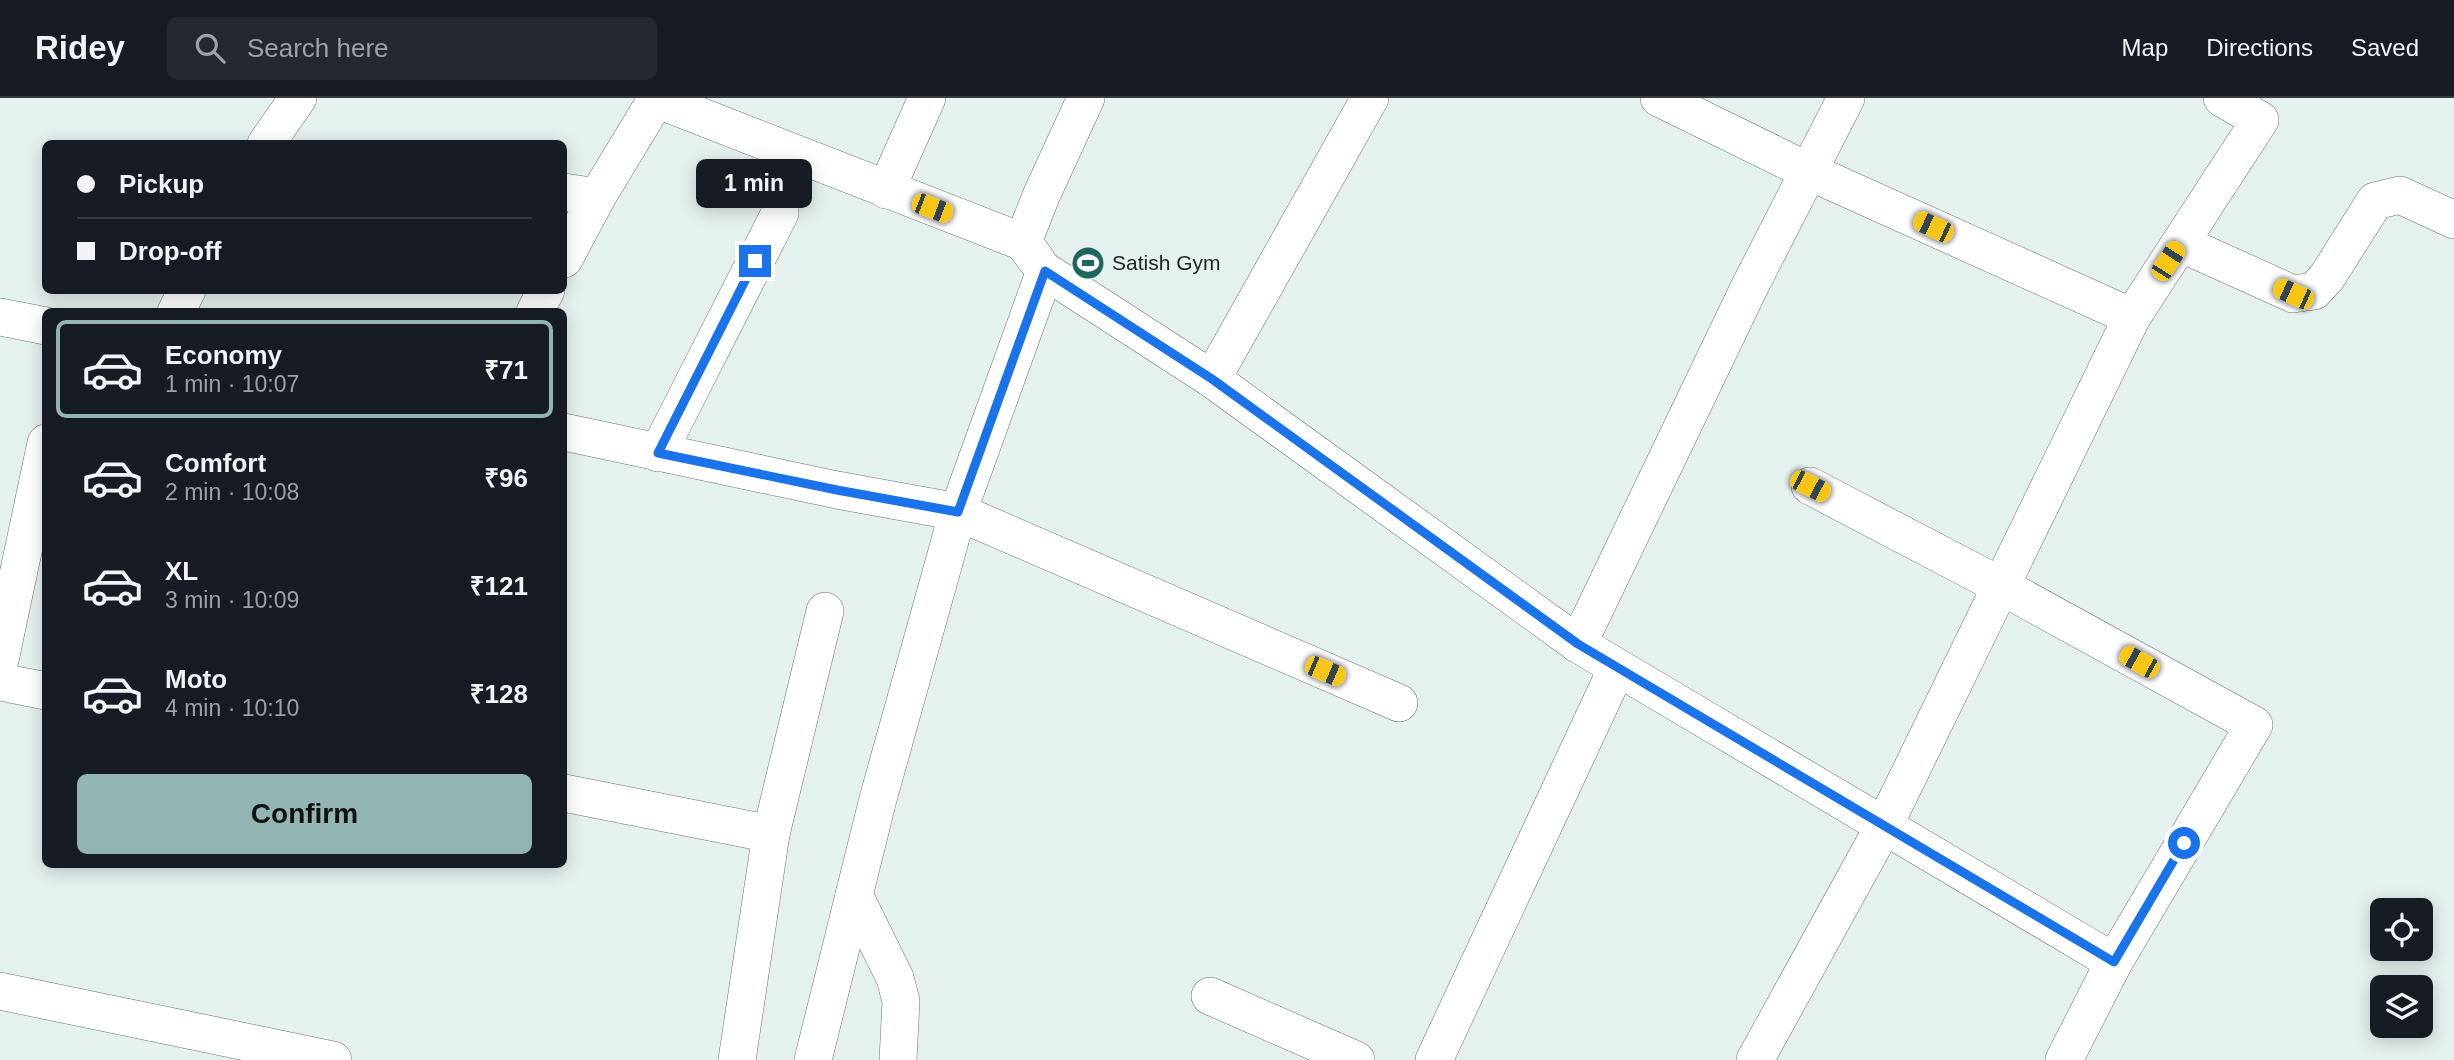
<!DOCTYPE html>
<meta charset="utf-8">
<style>
body{margin:0;font-family:Arial,sans-serif;background:#242831;color:#f1f3f6;height:100vh;display:flex;flex-direction:column;font-size:26px;white-space:nowrap}
*{box-sizing:border-box;margin:0}
p{font-size:23px;color:#9ea1a6}
.icon{flex:none;width:38px;height:38px;fill:none;stroke:currentColor;stroke-width:2;stroke-linecap:round;stroke-linejoin:round}
.map{position:relative;flex:1;overflow:hidden}
.drawer{position:absolute;left:42px;top:210px;width:525px;height:560px;display:flex;flex-direction:column;background:#171b24;border-radius:10px;box-shadow:0 4px 18px #0003}
.drawer>*{flex:none}
.guide{position:absolute;left:42px;top:42px;width:525px;height:154px;border-radius:10px;box-shadow:0 4px 18px #0003;display:grid;align-content:center;height:154px;padding:0 35px;background:#171b24}
.tools{position:absolute;left:2370px;top:800px;display:grid;gap:14px}
.tools a{display:grid;place-items:center;width:63px;height:63px;border-radius:10px;background:#171b24;box-shadow:0 4px 18px #0003;font-size:35px}
.end{position:absolute;width:32px;height:32px;margin:-16px;border:9px solid #1a73e8;background:#fff;box-shadow:0 0 0 4px #fff}
.from{border-radius:50%}
.bubble{position:absolute;height:49px;border-radius:10px;background:#171b24;box-shadow:0 4px 18px #0003;font-size:23px;font-weight:800;line-height:49px;text-align:center}
.car{position:absolute;width:21px;height:42px;margin:-21px -10px;border-radius:9px;box-shadow:0 0 5px 2px #0007;background:linear-gradient(#f5c518 24%,#345 0 40%,#f5c518 0 76%,#345 0 86%,#f5c518 0)}
.guide b{display:flex;align-items:center;gap:24px;height:66px;font-size:26px}
.guide b+b{border-top:2px solid #363941}
.guide i{width:18px;height:18px;background:#f1f3f6}
ul{padding:12px 0 0;list-style:none}
li{display:flex;align-items:center;gap:21px;height:98px;margin:0 14px 10px;padding:0 21px;border:4px solid transparent;border-radius:10px}
li div{flex:1}
li b{display:block;font-size:26px}
li em{font-style:normal;font-weight:800}
li.on{border-color:#92b4b2}
li>.icon{width:63px;height:63px;stroke-width:1.5}
.primary-button{display:flex;gap:14px;margin-top:auto;padding:14px 35px}
.primary-button a{flex:1;height:80px;border-radius:10px;background:#92b4b2;color:#111;font-size:28px;font-weight:800;line-height:80px;text-align:center}
header{display:flex;align-items:center;gap:42px;box-sizing:border-box;height:98px;padding:0 35px;background:#171b24;border-bottom:2px solid #363941}
header strong{font-size:33px}
nav{display:flex;gap:38px;margin-inline-start:auto;font-size:24px}
.search{width:490px;height:63px;background:#242831;display:flex;align-items:center;gap:18px;box-sizing:border-box;padding:0 24px;border-radius:10px;color:#9ea1a6;font-size:26px}
.map>svg:first-child{display:block}
.lines{fill:none;stroke-linecap:round;stroke-linejoin:round}
.street-casing{stroke:#687371;stroke-width:38}
.street{stroke:#fff;stroke-width:37}
.route{stroke:#1a73e8;stroke-width:9}
.labels{text-anchor:middle;stroke-width:7;stroke-linejoin:round;paint-order:stroke}
.poi-label{font-size:21px;fill:#202424;stroke:#e5f1ef;text-anchor:start}
</style>
<header>
<strong>Ridey</strong>
<div class="search"><svg class="icon" aria-label="search" viewBox="0 0 24 24"><circle cx="10" cy="10" r="6"/><path d="M15 15l6 6"/></svg>Search here</div>
<nav><a>Map</a><a>Directions</a><a>Saved</a></nav>
</header>
<div class="map">
<svg width="2454" height="962" viewBox="0 0 2454 962">
<rect width="100%" height="100%" fill="#e5f1ef"/>
<g class="lines">
<defs>
<g id="street">
<path d="M 1659,0 L 1808,73 L 2132,219"/>
<path d="M 656,1 L 1023,144"/>
<path d="M 266,46 L 298,0"/>
<path d="M 886,92 L 927,0"/>
<path d="M 564,94 L 597,99"/>
<path d="M 2180,145 L 2293,196 L 2314,193 L 2327,179 L 2375,103 L 2400,97 L 2454,122"/>
<path d="M 564,161 L 597,99 L 657,0"/>
<path d="M 1037,163 L 1023,144 L 1041,98 L 1086,0"/>
<path d="M 176,214 L 187,192"/>
<path d="M 535,214 L 546,192"/>
<path d="M 0,219 L 46,228"/>
<path d="M 1212,281 L 1370,0"/>
<path d="M 564,334 L 837,392 L 958,414 L 878,701 L 813,962"/>
<path d="M 658,355 L 780,115"/>
<path d="M 1810,388 L 2001,488 L 2254,627 L 2114,864 L 2064,962"/>
<path d="M 1578,546 L 1749,190 L 1846,0"/>
<path d="M 0,562 L 46,345"/>
<path d="M 0,584 L 46,593"/>
<path d="M 1399,605 L 958,414 L 1045,173 L 1212,281 L 1578,546 L 2114,864"/>
<path d="M 564,695 L 771,736"/>
<path d="M 854,797 L 895,880 L 901,903 L 898,962"/>
<path d="M 0,893 L 333,962"/>
<path d="M 1210,898 L 1356,962"/>
<path d="M 737,962 L 771,736 L 825,513"/>
<path d="M 1434,962 L 1617,570"/>
<path d="M 1755,962 L 1885,726 L 2132,219 L 2260,22 L 2222,0"/>
</g>
</defs>
<!-- street casing -->
<use href="#street" class="street-casing"/>
<!-- street -->
<use href="#street" class="street"/>
</g>
<g class="lines">
<!-- route -->
<path class="route" d="M 755,163 L 658,355 L 837,392 L 958,414 L 1045,173 L 1212,281 L 1578,546 L 2114,864 L 2184,745"/>
</g>
<!-- icons -->
<defs>
<symbol id="stadium-disc" viewBox="-11 -11 22 22"><circle r="9.5" fill="#1d675e" stroke="#e5f1ef"/><path d="M0-5a6.5 5 0 1 0 0 10a6.5 5 0 1 0 0-10ZM-3.5-1.8h7v3.6h-7Z" fill="#fff"/></symbol>
</defs>
<g fill-rule="evenodd">
<use href="#stadium-disc" x="1069" y="146" width="38" height="38"/>
</g>
<g class="labels">
<!-- poi labels -->
<g class="poi-label">
<text x="1112" y="172">Satish Gym</text>
</g>
</g>
</svg>
<div class="tools">
<a><svg class="icon" aria-label="locate" viewBox="0 0 24 24"><circle cx="12" cy="12" r="6"/><path d="M12 2v4M12 18v4M2 12h4M18 12h4"/></svg></a>
<a><svg class="icon" aria-label="layers" viewBox="0 0 24 24"><path d="M12 4l9 5-9 5-9-5zM3 14l9 5 9-5"/></svg></a>
</div>
<i class="end from" style="left:2184px;top:745px"></i>
<i class="end" style="left:755px;top:163px"></i>
<div class="bubble" style="left:696px;top:61px;width:116px">1 min</div>
<i class="car" style="left:932px;top:110px;rotate:111deg"></i>
<i class="car" style="left:1933px;top:129px;rotate:295deg"></i>
<i class="car" style="left:2168px;top:163px;rotate:33deg"></i>
<i class="car" style="left:2293px;top:196px;rotate:294deg"></i>
<i class="car" style="left:1810px;top:388px;rotate:117deg"></i>
<i class="car" style="left:2139px;top:564px;rotate:299deg"></i>
<i class="car" style="left:1325px;top:573px;rotate:113deg"></i>
<div class="guide">
<b><i class="from"></i>Pickup</b>
<b><i></i>Drop-off</b>
</div>
<section class="drawer">
<ul>
<li class="on"><svg class="icon" aria-label="car" viewBox="0 0 24 24"><path d="M5 17H2v-5l4-1 3-4h7l3 4 3 1v5h-3M9 17h6M6 11h13"/><circle cx="7" cy="17" r="2"/><circle cx="17" cy="17" r="2"/></svg><div><b>Economy</b><p>1 min · 10:07</p></div><em>₹71</em></li>
<li><svg class="icon" aria-label="car" viewBox="0 0 24 24"><path d="M5 17H2v-5l4-1 3-4h7l3 4 3 1v5h-3M9 17h6M6 11h13"/><circle cx="7" cy="17" r="2"/><circle cx="17" cy="17" r="2"/></svg><div><b>Comfort</b><p>2 min · 10:08</p></div><em>₹96</em></li>
<li><svg class="icon" aria-label="car" viewBox="0 0 24 24"><path d="M5 17H2v-5l4-1 3-4h7l3 4 3 1v5h-3M9 17h6M6 11h13"/><circle cx="7" cy="17" r="2"/><circle cx="17" cy="17" r="2"/></svg><div><b>XL</b><p>3 min · 10:09</p></div><em>₹121</em></li>
<li><svg class="icon" aria-label="car" viewBox="0 0 24 24"><path d="M5 17H2v-5l4-1 3-4h7l3 4 3 1v5h-3M9 17h6M6 11h13"/><circle cx="7" cy="17" r="2"/><circle cx="17" cy="17" r="2"/></svg><div><b>Moto</b><p>4 min · 10:10</p></div><em>₹128</em></li>
</ul>
<div class="primary-button"><a>Confirm</a></div>
</section>
</div>
